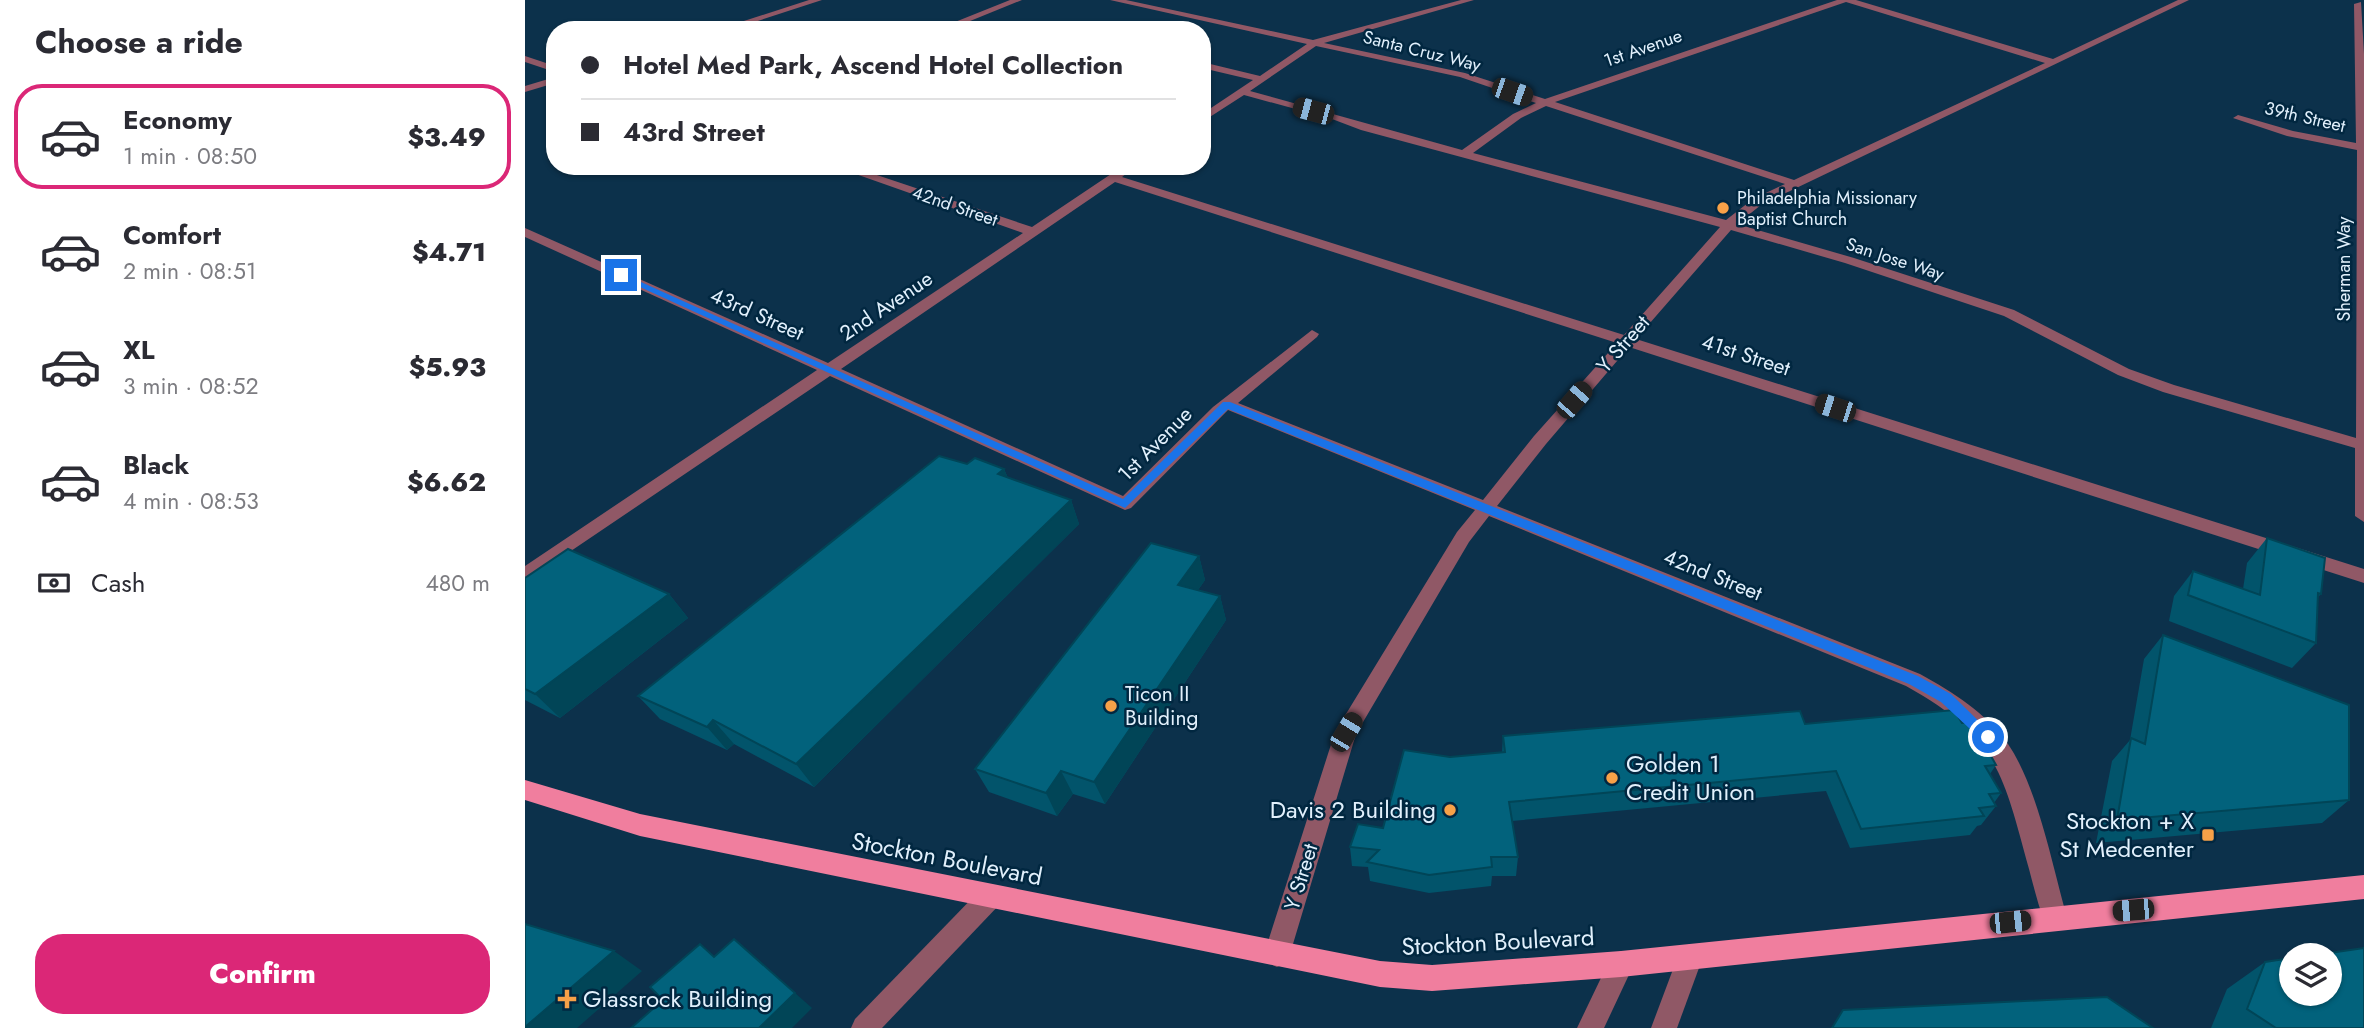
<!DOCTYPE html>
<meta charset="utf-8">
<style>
body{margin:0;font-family:Jost,sans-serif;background:#f2f2f3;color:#2b2b33;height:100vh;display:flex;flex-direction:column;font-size:26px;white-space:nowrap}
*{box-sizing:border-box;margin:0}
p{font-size:23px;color:#7c7c81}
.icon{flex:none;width:38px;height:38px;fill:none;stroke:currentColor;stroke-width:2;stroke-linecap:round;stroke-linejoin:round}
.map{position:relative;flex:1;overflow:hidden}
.side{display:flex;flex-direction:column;background:#fff;width:525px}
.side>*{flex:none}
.banner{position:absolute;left:21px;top:21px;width:665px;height:154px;border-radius:28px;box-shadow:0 2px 5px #0004;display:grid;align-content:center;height:154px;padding:0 35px;background:#fff}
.controls{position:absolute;left:1754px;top:943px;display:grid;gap:14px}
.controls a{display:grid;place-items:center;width:63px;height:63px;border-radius:50%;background:#fff;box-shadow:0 2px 5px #0004;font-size:35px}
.end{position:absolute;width:32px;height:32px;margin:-16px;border:9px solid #1a73e8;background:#fff;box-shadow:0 0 0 4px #fff}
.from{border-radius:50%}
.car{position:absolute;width:21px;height:42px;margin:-21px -10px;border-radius:9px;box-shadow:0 0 5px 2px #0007;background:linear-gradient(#222 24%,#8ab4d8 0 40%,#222 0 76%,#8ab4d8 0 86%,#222 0)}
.banner b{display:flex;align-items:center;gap:24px;height:66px;font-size:26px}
.banner b+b{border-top:2px solid #e1e1e2}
.banner i{width:18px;height:18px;background:#2b2b33}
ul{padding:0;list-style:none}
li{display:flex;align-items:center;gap:21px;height:105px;margin:0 14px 10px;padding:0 21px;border:4px solid transparent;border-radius:28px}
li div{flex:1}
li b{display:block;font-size:26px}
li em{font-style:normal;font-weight:800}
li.current{border-color:#db2777}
li>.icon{width:63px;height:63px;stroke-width:1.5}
h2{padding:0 35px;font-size:32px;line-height:84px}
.pay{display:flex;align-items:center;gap:18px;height:77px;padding:0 35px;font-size:26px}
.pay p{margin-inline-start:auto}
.button{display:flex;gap:14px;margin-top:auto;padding:14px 35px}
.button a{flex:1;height:80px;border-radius:28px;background:#db2777;color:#fff;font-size:28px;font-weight:800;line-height:80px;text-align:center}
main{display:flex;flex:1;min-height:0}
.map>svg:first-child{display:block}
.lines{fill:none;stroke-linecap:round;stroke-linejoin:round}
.minor{fill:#905866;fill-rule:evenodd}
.major{fill:#f07e9e;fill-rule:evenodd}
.wall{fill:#02546b}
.shaded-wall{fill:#014557}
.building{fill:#02627c;stroke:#014557;stroke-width:2}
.route{fill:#1a73e8}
.poi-dot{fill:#f7a148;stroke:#012740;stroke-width:2.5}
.labels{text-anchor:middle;stroke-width:5;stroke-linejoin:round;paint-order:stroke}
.far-street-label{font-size:18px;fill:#e1f0fc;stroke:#012740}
.far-poi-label{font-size:18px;fill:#e1f0fc;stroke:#012740;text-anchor:start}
.street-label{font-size:21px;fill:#e1f0fc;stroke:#012740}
.poi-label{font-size:21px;fill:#e1f0fc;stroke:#012740;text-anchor:start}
.near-poi-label{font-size:24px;fill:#e1f0fc;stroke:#012740;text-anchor:start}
.near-street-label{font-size:24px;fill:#e1f0fc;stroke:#012740}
</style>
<main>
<section class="side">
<h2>Choose a ride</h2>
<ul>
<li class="current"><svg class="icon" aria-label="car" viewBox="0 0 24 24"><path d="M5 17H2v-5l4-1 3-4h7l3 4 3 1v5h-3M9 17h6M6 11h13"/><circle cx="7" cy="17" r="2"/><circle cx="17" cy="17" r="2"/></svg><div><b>Economy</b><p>1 min · 08:50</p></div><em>$3.49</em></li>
<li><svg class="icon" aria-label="car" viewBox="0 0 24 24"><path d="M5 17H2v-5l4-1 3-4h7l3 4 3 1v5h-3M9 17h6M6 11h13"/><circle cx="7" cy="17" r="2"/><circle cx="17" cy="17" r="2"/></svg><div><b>Comfort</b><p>2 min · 08:51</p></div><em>$4.71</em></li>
<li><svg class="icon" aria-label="car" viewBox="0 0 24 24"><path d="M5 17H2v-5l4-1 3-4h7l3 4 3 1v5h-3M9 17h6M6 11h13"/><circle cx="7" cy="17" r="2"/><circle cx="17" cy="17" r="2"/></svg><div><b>XL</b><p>3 min · 08:52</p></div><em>$5.93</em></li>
<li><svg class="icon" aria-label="car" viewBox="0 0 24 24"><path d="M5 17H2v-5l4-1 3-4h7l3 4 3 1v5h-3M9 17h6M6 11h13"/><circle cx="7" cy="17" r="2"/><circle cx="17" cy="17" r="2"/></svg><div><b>Black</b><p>4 min · 08:53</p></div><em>$6.62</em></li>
</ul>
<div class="pay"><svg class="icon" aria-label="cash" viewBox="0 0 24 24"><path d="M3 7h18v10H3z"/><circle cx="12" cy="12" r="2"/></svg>Cash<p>480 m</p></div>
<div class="button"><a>Confirm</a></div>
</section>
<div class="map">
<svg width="1839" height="1028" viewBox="0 0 1839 1028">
<rect width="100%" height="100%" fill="#0c314b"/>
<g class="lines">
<!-- minor -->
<g class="minor">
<path d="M 284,0 L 297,0 L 205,30 L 191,30 Z"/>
<path d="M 485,0 L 497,0 L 423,30 L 410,30 Z"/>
<path d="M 585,0 L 601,0 L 788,40 L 936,0 L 949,0 L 799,43 L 940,73 L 1020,99 L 1312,0 L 1331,0 L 1528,59 L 1653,0 L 1664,0 L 1236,205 L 1212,224 L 1329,258 L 1489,310 L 1604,369 L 1649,385 L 1831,438 L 1832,150 L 1762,136 L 1708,118 L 1713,115 L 1768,131 L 1831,143 L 1829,4 L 1836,2 L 1839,54 L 1839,522 L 1830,516 L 1830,448 L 1638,392 L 1593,375 L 1479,316 L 1320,263 L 1206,230 L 1111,339 L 1839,569 L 1839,583 L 1104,347 L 1021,444 L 972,506 L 1395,674 C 1428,692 1461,713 1483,744 C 1513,788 1527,865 1542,917 L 1539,926 L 1530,929 L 1521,926 C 1514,908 1509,888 1504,869 C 1478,774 1473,737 1381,686 L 964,516 L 944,542 L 831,734 L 765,954 L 761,963 L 752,967 L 743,963 L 739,954 L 810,732 L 932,532 L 950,510 L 703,410 L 606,508 L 600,510 L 305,376 L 0,582 L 0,566 L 292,370 L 0,237 L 0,228 L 303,363 L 498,233 L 308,166 L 325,166 L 507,227 L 598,166 L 611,166 L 597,177 L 1099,335 L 1195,227 L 836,130 L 807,119 L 719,95 L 677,122 L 677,114 L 728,80 L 677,68 L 677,62 L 735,76 L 782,44 ZM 1321,2 L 1520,63 L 1269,180 L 1030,102 ZM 791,46 L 935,77 L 1011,103 L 988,114 L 937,150 L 725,91 ZM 1021,106 L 1260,184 L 1228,199 L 1201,220 L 948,153 L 996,118 ZM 590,182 L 1092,343 L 1009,436 L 958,500 L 713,403 L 792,337 L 794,334 L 787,330 L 688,407 L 598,496 L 316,369 Z"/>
<path d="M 0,56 L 30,66 L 30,72 L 0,62 Z"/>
<path d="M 30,77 L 30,83 L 0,92 L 0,86 Z"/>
<path d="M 466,884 L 475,888 L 478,896 L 475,904 L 357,1028 L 326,1028 L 330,1019 L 457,888 Z"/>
<path d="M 1165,944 L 1174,948 L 1178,957 L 1152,1028 L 1126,1028 L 1156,948 Z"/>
<path d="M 1096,951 L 1105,955 L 1109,964 L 1079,1028 L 1052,1028 L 1087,955 Z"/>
</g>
<!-- major -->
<path class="major" d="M 0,780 L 115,814 L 855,961 L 907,965 L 1096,951 L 1839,875 L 1839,899 L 1096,977 L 907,991 L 855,987 L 115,836 L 0,800 Z"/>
</g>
<!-- wall -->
<g class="wall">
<path d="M 442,464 L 479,469 L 483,478 L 546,500 L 554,524 L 289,787 L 209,744 L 202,750 L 135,719 L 113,696 Z"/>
<path d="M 1742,538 L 1796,594 L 1793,597 L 1791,643 L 1767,668 L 1644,621 L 1649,596 L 1668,571 L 1718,589 L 1722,563 Z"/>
<path d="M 674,556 L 680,580 L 673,590 L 695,596 L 701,620 L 580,804 L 548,794 L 532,816 L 464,792 L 450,769 Z"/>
<path d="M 0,578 L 144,594 L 163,618 L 35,718 L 0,700 Z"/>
<path d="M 1638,635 L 1824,800 L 1797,823 L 1571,843 L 1587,761 L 1605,740 L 1619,659 Z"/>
<path d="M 1437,723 L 1471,765 L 1465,774 L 1476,793 L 1469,803 L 1471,806 L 1456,825 L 1452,826 L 1445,835 L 1325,848 L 1301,791 L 987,821 L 993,857 L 991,876 L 967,876 L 966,886 L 904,893 L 845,881 L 843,867 L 827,866 L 825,847 L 858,828 L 925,757 L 977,753 L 978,736 L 1280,724 Z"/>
<path d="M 1740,962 L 1839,1028 L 1686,1028 L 1702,989 Z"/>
</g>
<!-- shaded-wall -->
<g class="shaded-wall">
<path d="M 479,469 L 489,493 L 473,474 Z"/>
<path d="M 546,500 L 554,524 L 289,787 L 271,764 Z"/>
<path d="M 674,556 L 680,580 L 660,609 L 653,585 Z"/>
<path d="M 144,594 L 163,618 L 35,718 L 10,694 Z"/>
<path d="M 695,596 L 701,620 L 580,804 L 569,782 Z"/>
<path d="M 188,720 L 209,744 L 202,750 L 182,727 Z"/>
<path d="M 536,771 L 548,794 L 532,816 L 521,793 Z"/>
<path d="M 89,951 L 117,971 L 52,1028 L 0,1028 Z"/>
<path d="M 227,955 L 287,1008 L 267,1028 L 234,1028 Z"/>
</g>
<!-- building -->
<g class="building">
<path d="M 424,26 L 437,30 L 416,30 Z"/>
<path d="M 414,456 L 442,464 L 450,458 L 479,469 L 473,474 L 546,500 L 271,764 L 188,720 L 182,727 L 113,696 Z"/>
<path d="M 1742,538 L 1800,558 L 1796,594 L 1793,593 L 1791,643 L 1663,595 L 1668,571 L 1735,595 Z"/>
<path d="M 626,543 L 674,556 L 653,585 L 695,596 L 569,782 L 536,771 L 521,793 L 450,769 Z"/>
<path d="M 43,549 L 144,594 L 10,694 L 0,689 L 0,578 Z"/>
<path d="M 1638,635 L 1824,705 L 1824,800 L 1592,820 L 1606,738 L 1620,744 Z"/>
<path d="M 1429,710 L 1437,723 L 1447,722 L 1471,765 L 1460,766 L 1476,793 L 1464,794 L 1471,806 L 1454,808 L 1459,816 L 1336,829 L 1311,771 L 984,802 L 993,857 L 966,857 L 967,867 L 904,875 L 842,862 L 854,850 L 825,847 L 833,824 L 858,828 L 879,750 L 925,757 L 980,752 L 978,736 L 1275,711 L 1280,724 Z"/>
<path d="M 0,924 L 89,951 L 0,1027 Z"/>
<path d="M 209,939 L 270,993 L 234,1028 L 106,1028 L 138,1000 L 125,987 L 175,944 L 189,957 Z"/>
<path d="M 1839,948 L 1839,1028 L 1751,1028 L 1722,1009 L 1740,962 L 1766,958 L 1766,994 L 1804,994 L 1804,956 L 1784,956 Z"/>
<path d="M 1582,997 L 1628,1028 L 1307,1028 L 1318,1010 Z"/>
</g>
<!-- route -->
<path class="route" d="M 96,273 L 598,499 L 698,402 L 705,402 L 1393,676 L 1426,694 L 1470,737 L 1463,743 L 1458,741 L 1416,702 L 1384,684 L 703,409 L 600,508 L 93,277 Z"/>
<!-- markers -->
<g class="poi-dot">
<circle cx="1198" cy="208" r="7"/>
<circle cx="586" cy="706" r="7"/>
<circle cx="1087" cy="778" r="7"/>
<circle cx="925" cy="810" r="7"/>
<rect x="1676" y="828" width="14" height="14" rx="3.5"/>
<path d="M38.5 988.5h7v7h7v7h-7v7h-7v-7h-7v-7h7z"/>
</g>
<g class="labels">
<!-- far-street labels -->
<g class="far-street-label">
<text transform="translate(1118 48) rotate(-19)" y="6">1st Avenue</text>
<text transform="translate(897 51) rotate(14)" y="6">Santa Cruz Way</text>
<text transform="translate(1780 117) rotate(13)" y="6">39th Street</text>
<text transform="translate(430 206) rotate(19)" y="6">42nd Street</text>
<text transform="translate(1370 259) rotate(18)" y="6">San Jose Way</text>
<text transform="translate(1819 269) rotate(-90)" y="6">Sherman Way</text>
</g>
<!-- far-poi labels -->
<g class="far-poi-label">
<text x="1212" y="204">Philadelphia Missionary<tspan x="1212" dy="21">Baptist Church</tspan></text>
</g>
<!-- street labels -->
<g class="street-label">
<text transform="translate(361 306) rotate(-34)" y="7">2nd Avenue</text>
<text transform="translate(232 314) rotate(24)" y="7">43rd Street</text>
<text transform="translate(1098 344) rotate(-49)" y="7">Y Street</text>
<text transform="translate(1221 355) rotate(18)" y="7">41st Street</text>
<text transform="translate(630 444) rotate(-45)" y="7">1st Avenue</text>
<text transform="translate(1188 575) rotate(22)" y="7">42nd Street</text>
<text transform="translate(776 877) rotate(-73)" y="7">Y Street</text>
</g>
<!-- poi labels -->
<g class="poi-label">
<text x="600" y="701">Ticon II<tspan x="600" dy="24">Building</tspan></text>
</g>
<!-- near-poi labels -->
<g class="near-poi-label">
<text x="1101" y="772">Golden 1<tspan x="1101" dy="28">Credit Union</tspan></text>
<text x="911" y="818" text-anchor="end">Davis 2 Building</text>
<text x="1669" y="829" text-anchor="end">Stockton + X<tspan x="1669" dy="28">St Medcenter</tspan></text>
<text x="58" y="1007">Glassrock Building</text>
</g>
<!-- near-street labels -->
<g class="near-street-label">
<text transform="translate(422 859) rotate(11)" y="8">Stockton Boulevard</text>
<text transform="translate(973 942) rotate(-3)" y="8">Stockton Boulevard</text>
</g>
</g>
</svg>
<div class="controls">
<a><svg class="icon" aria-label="layers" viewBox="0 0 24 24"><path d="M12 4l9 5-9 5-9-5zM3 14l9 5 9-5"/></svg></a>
</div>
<i class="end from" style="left:1463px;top:737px"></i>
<i class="end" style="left:96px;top:275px"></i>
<i class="car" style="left:987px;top:92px;rotate:109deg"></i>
<i class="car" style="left:788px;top:111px;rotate:285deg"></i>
<i class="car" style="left:1049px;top:400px;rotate:41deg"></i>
<i class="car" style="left:1310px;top:408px;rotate:288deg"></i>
<i class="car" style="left:821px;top:732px;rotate:31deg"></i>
<i class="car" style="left:1608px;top:910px;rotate:265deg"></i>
<i class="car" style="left:1485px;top:922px;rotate:84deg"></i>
<div class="banner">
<b><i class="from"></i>Hotel Med Park, Ascend Hotel Collection</b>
<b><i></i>43rd Street</b>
</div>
</div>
</main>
